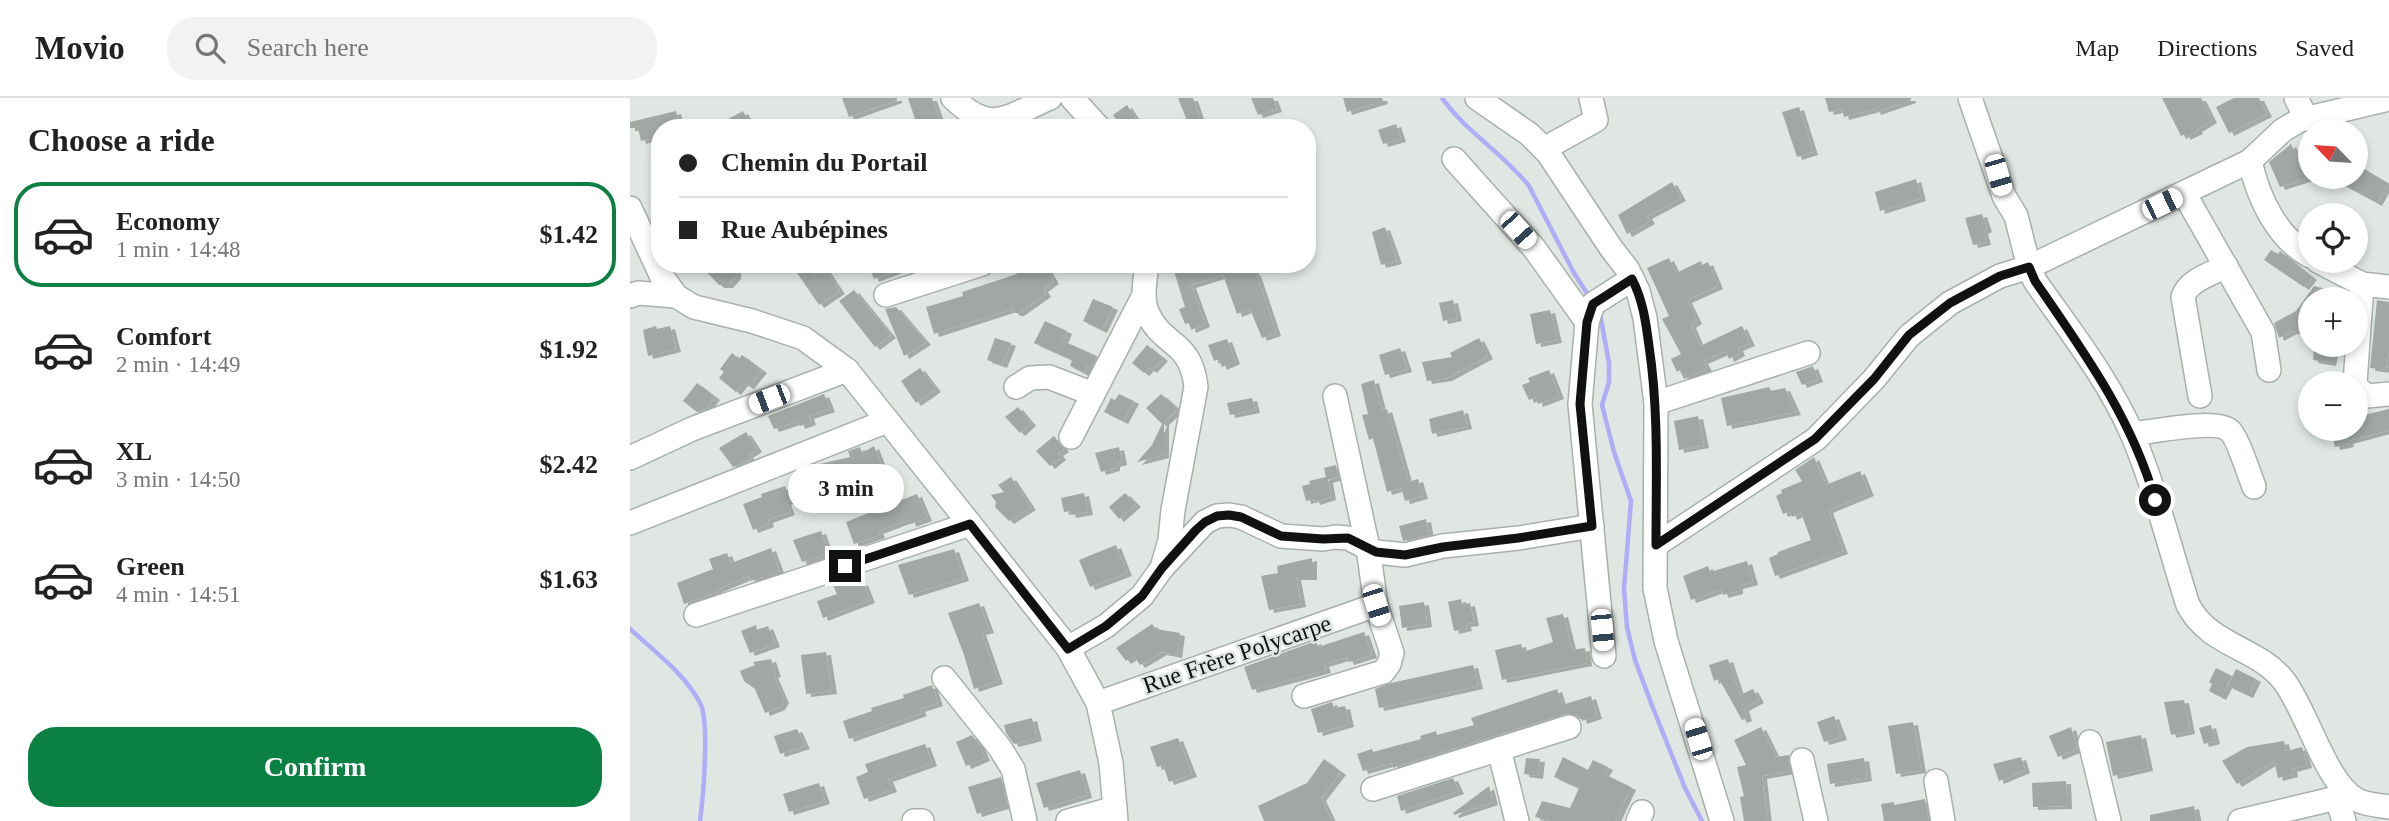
<!DOCTYPE html>
<meta charset="utf-8">
<style>
body{margin:0;font-family:Georgia,serif;background:#f2f2f2;color:#222;height:100vh;display:flex;flex-direction:column;font-size:26px;white-space:nowrap}
*{box-sizing:border-box;margin:0}
p{font-size:23px;color:#767676}
.icon{flex:none;width:38px;height:38px;fill:none;stroke:currentColor;stroke-width:2;stroke-linecap:round;stroke-linejoin:round}
.map{position:relative;flex:1;overflow:hidden}
.details{display:flex;flex-direction:column;background:#fff;width:630px}
.details>*{flex:none}
.guide{position:absolute;left:21px;top:21px;width:665px;height:154px;border-radius:28px;box-shadow:0 4px 10px #0003;display:grid;align-content:center;height:154px;padding:0 28px;background:#fff}
.needle{width:46px;rotate:295deg}
.controls{position:absolute;left:1668px;top:21px;display:grid;gap:14px}
.controls a{display:grid;place-items:center;width:70px;height:70px;border-radius:50%;background:#fff;box-shadow:0 4px 10px #0003;font-size:35px}
.end{position:absolute;width:32px;height:32px;margin:-16px;border:9px solid #0f1210;background:#fff;box-shadow:0 0 0 4px #fff}
.from{border-radius:50%}
.bubble{position:absolute;height:49px;border-radius:24px;background:#fff;box-shadow:0 4px 10px #0003;font-size:23px;font-weight:600;line-height:49px;text-align:center}
.car{position:absolute;width:21px;height:42px;margin:-21px -10px;border-radius:9px;box-shadow:0 0 5px 2px #0007;background:linear-gradient(#fff 24%,#345 0 40%,#fff 0 76%,#345 0 86%,#fff 0)}
.guide b{display:flex;align-items:center;gap:24px;height:66px;font-size:26px}
.guide b+b{border-top:2px solid #e0e0e0}
.guide i{width:18px;height:18px;background:#222}
ul{padding:0;list-style:none}
li{display:flex;align-items:center;gap:21px;height:105px;margin:0 14px 10px;padding:0 14px;border:4px solid transparent;border-radius:28px}
li div{flex:1}
li b{display:block;font-size:26px}
li em{font-style:normal;font-weight:600}
li.current{border-color:#0b8043}
li>.icon{width:63px;height:63px;stroke-width:1.5}
h2{padding:0 28px;font-size:32px;line-height:84px}
.primary-button{display:flex;gap:14px;margin-top:auto;padding:14px 28px}
.primary-button a{flex:1;height:80px;border-radius:28px;background:#0b8043;color:#fff;font-size:28px;font-weight:600;line-height:80px;text-align:center}
header{display:flex;align-items:center;gap:42px;box-sizing:border-box;height:98px;padding:0 35px;background:#fff;border-bottom:2px solid #e0e0e0}
header strong{font-size:33px}
nav{display:flex;gap:38px;margin-inline-start:auto;font-size:24px}
.search{width:490px;height:63px;background:#f2f2f2;display:flex;align-items:center;gap:18px;box-sizing:border-box;padding:0 24px;border-radius:28px;color:#767676;font-size:26px}
main{display:flex;flex:1;min-height:0}
.map>svg:first-child{display:block}
.lines{fill:none;stroke-linecap:round;stroke-linejoin:round}
.stream{stroke:#aeadf7;stroke-width:4.5}
.building{fill:#a1a8a3;filter:url(#shadow)}
.minor-casing{stroke:#a9b0ab;stroke-width:26}
.minor{stroke:#fff;stroke-width:23}
.route{stroke:#0f1210;stroke-width:9}
.labels{text-anchor:middle;stroke-width:5;stroke-linejoin:round;paint-order:stroke}
.street-label{font-size:24px;fill:#0f1210;stroke:#e0e7e2}
</style>
<header>
<strong>Movio</strong>
<div class="search"><svg class="icon" aria-label="search" viewBox="0 0 24 24"><circle cx="10" cy="10" r="6"/><path d="M15 15l6 6"/></svg>Search here</div>
<nav><a>Map</a><a>Directions</a><a>Saved</a></nav>
</header>
<main>
<section class="details">
<h2>Choose a ride</h2>
<ul>
<li class="current"><svg class="icon" aria-label="car" viewBox="0 0 24 24"><path d="M5 17H2v-5l4-1 3-4h7l3 4 3 1v5h-3M9 17h6M6 11h13"/><circle cx="7" cy="17" r="2"/><circle cx="17" cy="17" r="2"/></svg><div><b>Economy</b><p>1 min · 14:48</p></div><em>$1.42</em></li>
<li><svg class="icon" aria-label="car" viewBox="0 0 24 24"><path d="M5 17H2v-5l4-1 3-4h7l3 4 3 1v5h-3M9 17h6M6 11h13"/><circle cx="7" cy="17" r="2"/><circle cx="17" cy="17" r="2"/></svg><div><b>Comfort</b><p>2 min · 14:49</p></div><em>$1.92</em></li>
<li><svg class="icon" aria-label="car" viewBox="0 0 24 24"><path d="M5 17H2v-5l4-1 3-4h7l3 4 3 1v5h-3M9 17h6M6 11h13"/><circle cx="7" cy="17" r="2"/><circle cx="17" cy="17" r="2"/></svg><div><b>XL</b><p>3 min · 14:50</p></div><em>$2.42</em></li>
<li><svg class="icon" aria-label="car" viewBox="0 0 24 24"><path d="M5 17H2v-5l4-1 3-4h7l3 4 3 1v5h-3M9 17h6M6 11h13"/><circle cx="7" cy="17" r="2"/><circle cx="17" cy="17" r="2"/></svg><div><b>Green</b><p>4 min · 14:51</p></div><em>$1.63</em></li>
</ul>
<div class="primary-button"><a>Confirm</a></div>
</section>
<div class="map">
<svg width="1759" height="723" viewBox="0 0 1759 723">
<defs>
<filter id="shadow"><feDropShadow dx="5" dy="3" stdDeviation="0" flood-color="#0004"/></filter>
</defs>
<rect width="100%" height="100%" fill="#e0e7e2"/>
<g class="lines">
<!-- stream -->
<g class="stream">
<path d="M 812,0 C 836,34 874,56 899,88 L 944,175 L 960,200"/>
<path d="M 970,216 L 979,265 L 979,284 L 972,307 L 984,354 L 1001,403 L 994,491 L 997,529 L 1005,562 L 1023,610 L 1055,690 L 1072,723"/>
<path d="M 0,531 C 24,553 55,576 70,605 C 80,622 73,701 70,723"/>
</g>
</g>
<!-- building -->
<g class="building">
<path d="M 212,0 L 267,0 L 267,2 L 219,19 Z"/>
<path d="M 278,0 L 302,0 L 310,23 L 303,25 L 304,30 L 288,30 Z"/>
<path d="M 548,0 L 563,0 L 573,30 L 560,30 Z"/>
<path d="M 621,0 L 643,0 L 647,11 L 628,17 Z"/>
<path d="M 713,0 L 752,0 L 753,3 L 717,14 Z"/>
<path d="M 1195,0 L 1281,0 L 1281,2 L 1246,14 L 1245,11 L 1214,19 L 1212,11 L 1199,14 Z"/>
<path d="M 1532,0 L 1571,0 L 1582,22 L 1567,31 L 1568,33 L 1555,39 L 1555,36 L 1551,38 Z"/>
<path d="M 1604,0 L 1629,0 L 1637,16 L 1599,35 L 1586,9 Z"/>
<path d="M 497,7 L 512,30 L 492,30 L 483,17 Z"/>
<path d="M 1169,9 L 1183,54 L 1167,59 L 1152,14 Z"/>
<path d="M 46,13 L 50,30 L 30,30 L 30,38 L 11,43 L 8,30 L 0,30 L 0,24 Z"/>
<path d="M 113,13 L 122,30 L 82,30 Z"/>
<path d="M 766,26 L 771,41 L 753,46 L 748,32 Z"/>
<path d="M 1661,46 L 1678,80 L 1650,89 L 1639,64 Z"/>
<path d="M 1729,68 L 1758,85 L 1747,105 L 1699,79 L 1726,79 Z"/>
<path d="M 1286,81 L 1291,100 L 1250,113 L 1245,94 Z"/>
<path d="M 1042,84 L 1051,100 L 1017,118 L 1020,123 L 997,136 L 988,117 Z"/>
<path d="M 1352,116 L 1357,131 L 1353,133 L 1356,144 L 1343,147 L 1335,120 Z"/>
<path d="M 755,129 L 767,163 L 751,167 L 742,134 Z"/>
<path d="M 1641,152 L 1648,156 L 1650,153 L 1682,179 L 1674,189 L 1634,162 Z"/>
<path d="M 1039,160 L 1046,175 L 1071,163 L 1072,167 L 1078,164 L 1088,188 L 1057,202 L 1067,223 L 1061,227 L 1070,248 L 1112,228 L 1120,245 L 1108,250 L 1110,255 L 1099,261 L 1096,253 L 1073,263 L 1077,270 L 1054,281 L 1050,272 L 1047,274 L 1041,261 L 1051,256 L 1032,221 L 1039,218 L 1017,170 Z"/>
<path d="M 69,166 L 102,166 L 106,170 L 106,178 L 98,187 L 89,187 Z"/>
<path d="M 174,166 L 177,166 L 184,177 L 194,169 L 210,193 L 189,207 L 165,172 Z"/>
<path d="M 238,166 L 281,166 L 281,167 L 244,181 Z"/>
<path d="M 380,166 L 414,166 L 424,183 L 413,191 L 416,196 L 389,215 L 385,215 L 382,211 L 304,236 L 296,209 L 333,198 L 332,194 L 387,176 Z"/>
<path d="M 555,166 L 618,166 L 619,169 L 615,170 L 615,172 L 622,170 L 627,178 L 646,235 L 632,240 L 620,211 L 607,216 L 593,177 L 561,187 L 575,226 L 561,232 L 559,225 L 555,226 L 549,211 L 555,209 L 543,170 Z"/>
<path d="M 1684,188 L 1717,196 L 1717,201 L 1680,201 L 1680,235 L 1662,233 L 1649,240 L 1644,225 L 1666,213 Z"/>
<path d="M 224,192 L 261,237 L 245,249 L 209,203 Z"/>
<path d="M 463,201 L 483,209 L 472,232 L 453,223 Z"/>
<path d="M 823,202 L 827,220 L 813,223 L 809,205 Z"/>
<path d="M 1747,202 L 1759,204 L 1759,252 L 1756,272 L 1740,270 Z"/>
<path d="M 266,209 L 296,244 L 274,258 L 255,211 Z"/>
<path d="M 920,212 L 927,242 L 906,246 L 900,216 Z"/>
<path d="M 415,223 L 437,233 L 433,243 L 467,258 L 461,270 L 457,268 L 454,275 L 440,268 L 442,262 L 404,245 Z"/>
<path d="M 26,228 L 27,231 L 40,228 L 46,251 L 18,258 L 13,232 Z"/>
<path d="M 365,240 L 381,245 L 372,267 L 357,262 Z"/>
<path d="M 849,240 L 858,258 L 817,280 L 797,283 L 792,264 L 822,259 L 820,255 Z"/>
<path d="M 597,241 L 605,263 L 592,269 L 589,261 L 584,263 L 578,247 Z"/>
<path d="M 517,247 L 533,260 L 522,272 L 519,270 L 514,275 L 502,265 Z"/>
<path d="M 1684,248 L 1704,251 L 1701,265 L 1683,262 Z"/>
<path d="M 770,250 L 777,271 L 755,277 L 749,257 Z"/>
<path d="M 102,255 L 109,261 L 112,257 L 132,272 L 119,288 L 113,285 L 106,294 L 89,280 L 94,274 L 90,271 Z"/>
<path d="M 1183,268 L 1188,281 L 1172,287 L 1166,274 Z"/>
<path d="M 290,270 L 306,291 L 286,305 L 271,283 Z"/>
<path d="M 919,272 L 929,298 L 908,306 L 906,299 L 899,302 L 892,287 L 900,284 L 898,280 Z"/>
<path d="M 744,282 L 752,313 L 757,311 L 778,384 L 788,381 L 793,398 L 775,403 L 771,390 L 757,394 L 743,340 L 739,342 L 732,317 L 738,316 L 731,286 Z"/>
<path d="M 67,285 L 85,299 L 76,311 L 67,314 L 53,303 Z"/>
<path d="M 1139,289 L 1141,293 L 1155,290 L 1166,314 L 1097,328 L 1091,300 Z"/>
<path d="M 194,296 L 200,311 L 179,318 L 181,324 L 170,328 L 168,323 L 144,331 L 138,318 Z"/>
<path d="M 489,296 L 504,303 L 493,323 L 474,314 L 481,300 L 485,302 Z"/>
<path d="M 531,296 L 548,311 L 534,324 L 534,357 L 507,364 L 522,347 L 532,326 L 516,310 Z"/>
<path d="M 622,300 L 625,312 L 600,317 L 597,305 Z"/>
<path d="M 388,309 L 401,325 L 390,335 L 375,319 Z"/>
<path d="M 1759,311 L 1759,332 L 1718,343 L 1719,346 L 1705,349 L 1701,331 L 1729,331 L 1726,319 Z"/>
<path d="M 833,312 L 837,328 L 802,336 L 799,321 Z"/>
<path d="M 1068,318 L 1074,347 L 1049,352 L 1044,323 Z"/>
<path d="M 116,334 L 127,351 L 118,357 L 121,361 L 103,369 L 89,350 Z"/>
<path d="M 424,338 L 434,351 L 428,355 L 431,359 L 420,368 L 406,353 Z"/>
<path d="M 244,348 L 257,381 L 232,390 L 230,386 L 188,395 L 181,368 L 220,359 L 218,353 L 230,349 L 232,355 Z"/>
<path d="M 489,349 L 492,364 L 485,366 L 485,370 L 471,374 L 465,355 Z"/>
<path d="M 1184,359 L 1196,387 L 1230,373 L 1239,395 L 1198,412 L 1213,453 L 1145,478 L 1139,460 L 1148,456 L 1148,454 L 1181,442 L 1171,415 L 1162,419 L 1160,413 L 1153,416 L 1146,398 L 1152,395 L 1151,392 L 1172,383 L 1165,372 Z"/>
<path d="M 706,367 L 708,379 L 698,382 L 701,399 L 685,404 L 684,401 L 676,403 L 672,388 L 680,386 L 679,383 L 696,379 L 694,370 Z"/>
<path d="M 381,379 L 401,409 L 379,423 L 365,409 L 366,404 L 361,397 L 374,394 L 368,387 Z"/>
<path d="M 155,388 L 160,402 L 156,404 L 160,414 L 138,422 L 139,426 L 123,432 L 113,406 L 132,399 L 131,396 Z"/>
<path d="M 454,395 L 458,414 L 441,417 L 440,413 L 434,414 L 431,400 Z"/>
<path d="M 495,395 L 506,406 L 489,421 L 479,409 Z"/>
<path d="M 287,396 L 297,420 L 281,426 L 280,421 L 248,433 L 250,437 L 224,446 L 216,424 Z"/>
<path d="M 796,421 L 799,437 L 773,443 L 769,428 Z"/>
<path d="M 191,433 L 199,455 L 172,464 L 163,442 Z"/>
<path d="M 486,447 L 497,475 L 460,489 L 449,462 Z"/>
<path d="M 141,450 L 149,472 L 121,483 L 119,478 L 86,492 L 87,494 L 54,506 L 47,485 L 83,471 L 79,461 L 97,455 L 101,465 Z"/>
<path d="M 324,451 L 334,480 L 279,497 L 268,467 Z"/>
<path d="M 682,460 L 682,479 L 666,479 L 671,506 L 639,512 L 631,478 L 648,475 L 647,468 Z"/>
<path d="M 1117,463 L 1123,484 L 1108,488 L 1108,493 L 1093,497 L 1092,491 L 1061,502 L 1053,478 L 1078,468 L 1080,474 Z"/>
<path d="M 226,479 L 229,486 L 233,484 L 240,502 L 193,520 L 187,503 L 207,496 L 203,487 Z"/>
<path d="M 831,501 L 832,507 L 840,505 L 844,525 L 836,526 L 837,530 L 824,533 L 818,504 Z"/>
<path d="M 794,504 L 797,526 L 772,530 L 769,508 Z"/>
<path d="M 349,505 L 359,532 L 351,534 L 368,583 L 344,591 L 334,557 L 318,515 Z"/>
<path d="M 933,516 L 942,552 L 955,550 L 957,565 L 872,582 L 865,552 L 891,546 L 893,554 L 923,544 L 916,520 Z"/>
<path d="M 522,526 L 526,531 L 550,535 L 547,557 L 532,554 L 510,567 L 504,558 L 496,563 L 486,550 Z"/>
<path d="M 126,527 L 127,532 L 138,528 L 145,546 L 120,555 L 111,533 Z"/>
<path d="M 734,534 L 742,557 L 719,564 L 717,559 L 694,566 L 696,572 L 622,592 L 614,569 L 686,543 L 688,549 Z"/>
<path d="M 196,554 L 202,593 L 176,596 L 171,557 Z"/>
<path d="M 141,561 L 146,576 L 143,577 L 154,602 L 150,609 L 135,615 L 125,591 L 114,583 L 110,573 L 125,567 L 123,564 Z"/>
<path d="M 1098,561 L 1110,597 L 1123,591 L 1129,602 L 1114,610 L 1117,620 L 1112,622 L 1089,581 L 1084,583 L 1079,567 Z"/>
<path d="M 843,567 L 848,588 L 749,610 L 745,591 L 761,585 Z"/>
<path d="M 1586,570 L 1602,578 L 1591,599 L 1579,593 L 1582,586 L 1579,584 Z"/>
<path d="M 1606,571 L 1626,581 L 1618,597 L 1598,588 Z"/>
<path d="M 302,587 L 308,605 L 290,611 L 292,615 L 219,641 L 213,623 L 242,613 L 241,610 L 274,600 L 273,597 Z"/>
<path d="M 927,591 L 932,607 L 961,598 L 967,618 L 952,623 L 951,619 L 935,616 L 771,667 L 763,670 L 762,665 L 733,673 L 727,656 L 742,651 L 743,654 L 791,641 L 790,638 L 806,633 L 807,637 L 844,627 L 841,620 Z"/>
<path d="M 1554,602 L 1560,633 L 1541,637 L 1534,604 Z"/>
<path d="M 702,604 L 704,610 L 715,608 L 719,626 L 688,635 L 681,611 Z"/>
<path d="M 1204,618 L 1212,639 L 1194,644 L 1187,624 Z"/>
<path d="M 402,620 L 407,640 L 384,646 L 376,635 L 374,627 Z"/>
<path d="M 1283,624 L 1291,672 L 1266,676 L 1258,628 Z"/>
<path d="M 1581,627 L 1585,643 L 1574,646 L 1569,630 Z"/>
<path d="M 1131,629 L 1146,659 L 1159,657 L 1160,673 L 1132,678 L 1137,723 L 1114,723 L 1110,699 L 1114,698 L 1107,669 L 1116,667 L 1104,642 Z"/>
<path d="M 1441,629 L 1447,651 L 1428,659 L 1419,638 Z"/>
<path d="M 167,631 L 175,648 L 150,656 L 144,638 Z"/>
<path d="M 342,637 L 349,646 L 355,660 L 336,668 L 326,644 Z"/>
<path d="M 1511,637 L 1518,670 L 1483,678 L 1476,644 Z"/>
<path d="M 548,640 L 562,676 L 539,684 L 533,667 L 527,669 L 520,649 Z"/>
<path d="M 1654,643 L 1656,653 L 1672,649 L 1677,667 L 1662,671 L 1663,676 L 1648,680 L 1644,663 L 1607,686 L 1592,663 L 1617,649 Z"/>
<path d="M 295,646 L 302,665 L 258,681 L 262,691 L 234,701 L 226,679 L 238,674 L 235,666 Z"/>
<path d="M 933,659 L 958,672 L 963,662 L 978,669 L 974,676 L 1001,689 L 985,723 L 921,723 L 905,719 L 912,703 L 940,710 L 949,690 L 924,679 Z"/>
<path d="M 1391,659 L 1395,672 L 1369,683 L 1363,666 Z"/>
<path d="M 896,660 L 910,661 L 908,678 L 894,676 Z"/>
<path d="M 1234,660 L 1237,680 L 1200,686 L 1197,666 Z"/>
<path d="M 694,661 L 711,674 L 691,700 L 702,723 L 634,723 L 628,708 L 677,685 Z"/>
<path d="M 450,672 L 457,697 L 414,710 L 406,685 Z"/>
<path d="M 371,679 L 377,707 L 347,716 L 338,689 Z"/>
<path d="M 823,680 L 829,693 L 771,713 L 767,698 Z"/>
<path d="M 1436,683 L 1437,708 L 1403,709 L 1402,685 Z"/>
<path d="M 189,685 L 195,703 L 159,714 L 153,696 Z"/>
<path d="M 859,688 L 863,704 L 824,717 L 823,715 Z"/>
<path d="M 1295,701 L 1299,723 L 1254,723 L 1251,706 L 1264,704 L 1264,707 Z"/>
<path d="M 1564,708 L 1567,723 L 1520,723 L 1520,717 Z"/>
</g>
<g class="lines">
<defs>
<g id="minor">
<path d="M 323,0 C 362,38 377,18 420,0"/>
<path d="M 442,0 L 469,30"/>
<path d="M 847,0 L 899,36 L 918,55 L 981,150 L 998,172 L 1008,193 L 1015,220 L 1026,305 L 1025,490 L 1036,543 L 1092,723"/>
<path d="M 1340,0 L 1374,98 L 1386,118 L 1399,169 L 1405,183 C 1440,233 1479,282 1503,338 C 1526,393 1540,451 1558,507 C 1580,549 1628,549 1654,583 C 1677,613 1696,686 1727,702 C 1737,707 1749,707 1759,709"/>
<path d="M 1666,0 L 1676,20"/>
<path d="M 914,51 L 966,22 L 961,0"/>
<path d="M 824,61 L 904,150 L 957,224"/>
<path d="M 1620,63 C 1628,99 1646,139 1680,158"/>
<path d="M 1554,95 L 1633,234 L 1639,272"/>
<path d="M 0,110 L 31,177 L 46,198 L 64,209 L 122,223 L 173,240 L 217,272 L 340,426 L 438,550 L 468,605 L 481,665 L 486,723"/>
<path d="M 1688,163 L 1732,186 L 1759,189"/>
<path d="M 256,197 L 352,166"/>
<path d="M 0,198 L 8,195 L 46,198"/>
<path d="M 1725,285 L 1732,186"/>
<path d="M 386,289 L 400,280 L 419,279 L 463,296"/>
<path d="M 1726,289 L 1737,298 L 1759,296"/>
<path d="M 1570,298 L 1553,199 C 1558,182 1582,176 1596,168"/>
<path d="M 1026,305 L 1178,255"/>
<path d="M 1502,336 C 1521,334 1587,320 1600,333 C 1607,339 1620,378 1624,389"/>
<path d="M 441,339 L 513,199"/>
<path d="M 0,360 L 62,331 L 217,272"/>
<path d="M 0,425 L 257,323"/>
<path d="M 1026,447 L 1186,341 L 1244,281 L 1279,238 L 1320,205 L 1370,178 L 1399,169 L 1620,63 L 1653,32 L 1670,22 L 1759,1"/>
<path d="M 532,470 L 575,424 L 587,418 L 599,417 L 611,419 L 651,438 L 693,441 L 705,439 L 718,440 L 746,454 L 775,457 L 813,448 L 889,440 L 962,428"/>
<path d="M 66,517 L 340,426"/>
<path d="M 438,550 L 476,528 L 512,498 L 532,470 L 540,442 L 543,412 L 566,289 C 561,242 533,249 518,216 C 511,201 515,183 517,166"/>
<path d="M 974,558 L 950,306 L 957,224 L 963,206 L 1002,181"/>
<path d="M 314,580 L 370,650 L 383,671 L 395,723"/>
<path d="M 674,598 L 753,574 L 759,566 L 762,555 L 746,507 L 738,450 L 705,298"/>
<path d="M 468,605 L 746,507"/>
<path d="M 1460,644 L 1479,723"/>
<path d="M 869,651 L 887,723"/>
<path d="M 1172,662 L 1186,723"/>
<path d="M 1306,683 L 1313,723"/>
<path d="M 743,691 L 939,629"/>
<path d="M 1707,700 L 1714,723"/>
<path d="M 284,723 L 292,723"/>
<path d="M 438,723 L 485,710"/>
<path d="M 1008,723 L 1012,714"/>
<path d="M 1610,723 L 1719,697"/>
</g>
</defs>
<!-- minor casing -->
<use href="#minor" class="minor-casing"/>
<!-- minor -->
<use href="#minor" class="minor"/>
</g>
<g class="lines">
<!-- route -->
<path class="route" d="M 215,468 L 340,426 L 438,551 L 476,528 L 512,498 L 532,470 L 566,432 L 575,424 L 587,418 L 599,417 L 611,419 L 651,438 L 693,441 L 718,440 L 746,454 L 775,457 L 813,449 L 888,440 L 962,428 L 950,306 L 957,224 L 963,206 L 1002,181 C 1013,202 1016,225 1019,248 C 1029,314 1026,380 1026,447 L 1185,341 L 1244,281 L 1279,237 L 1320,205 L 1370,178 L 1399,169 L 1405,183 C 1453,253 1502,320 1525,402"/>
</g>
<g class="labels">
<!-- street labels -->
<g class="street-label">
<text transform="translate(607 556) rotate(-19)" y="8">Rue Frère Polycarpe</text>
</g>
</g>
</svg>
<div class="controls">
<a><svg class="needle" viewBox="-14 -14 28 28"><path d="M0-13l5 13h-10z" fill="#e53935"/><path d="M0 13l5-13h-10z" fill="#767676"/></svg></a>
<a><svg class="icon" aria-label="locate" viewBox="0 0 24 24"><circle cx="12" cy="12" r="6"/><path d="M12 2v4M12 18v4M2 12h4M18 12h4"/></svg></a>
<a>+</a>
<a>−</a>
</div>
<i class="end from" style="left:1525px;top:402px"></i>
<i class="end" style="left:215px;top:468px"></i>
<div class="bubble" style="left:158px;top:366px;width:116px">3 min</div>
<i class="car" style="left:1368px;top:77px;rotate:164deg"></i>
<i class="car" style="left:1532px;top:106px;rotate:64deg"></i>
<i class="car" style="left:888px;top:132px;rotate:138deg"></i>
<i class="car" style="left:139px;top:301px;rotate:249deg"></i>
<i class="car" style="left:746px;top:507px;rotate:162deg"></i>
<i class="car" style="left:972px;top:532px;rotate:175deg"></i>
<i class="car" style="left:1068px;top:641px;rotate:343deg"></i>
<div class="guide">
<b><i class="from"></i>Chemin du Portail</b>
<b><i></i>Rue Aubépines</b>
</div>
</div>
</main>
